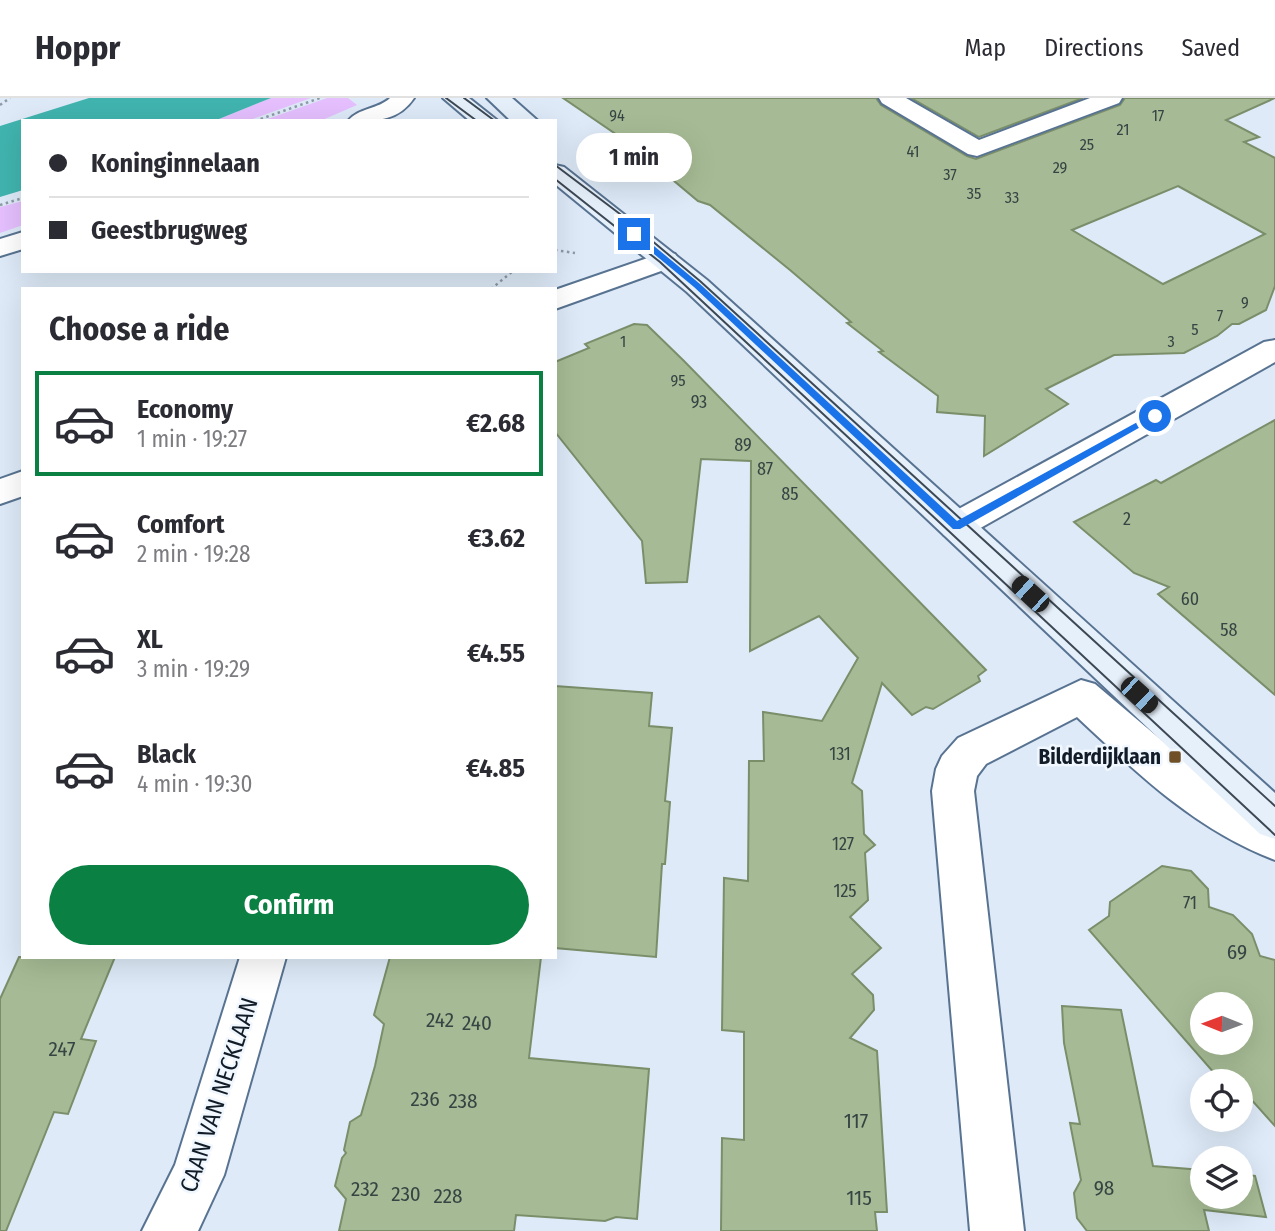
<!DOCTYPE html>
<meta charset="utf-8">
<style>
body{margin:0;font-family:"Fira Sans Condensed",sans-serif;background:#f7f7f7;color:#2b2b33;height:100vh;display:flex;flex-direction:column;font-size:26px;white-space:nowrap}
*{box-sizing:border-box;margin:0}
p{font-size:23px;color:#7c7c81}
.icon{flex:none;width:38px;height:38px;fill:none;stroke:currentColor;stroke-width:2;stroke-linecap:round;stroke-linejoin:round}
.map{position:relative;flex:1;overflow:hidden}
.drawer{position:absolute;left:21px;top:189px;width:536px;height:672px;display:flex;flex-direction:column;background:#fff;border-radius:0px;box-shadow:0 7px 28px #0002}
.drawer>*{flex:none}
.guide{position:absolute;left:21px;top:21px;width:536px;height:154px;border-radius:0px;box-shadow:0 7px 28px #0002;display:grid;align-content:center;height:154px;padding:0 28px;background:#fff}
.needle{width:46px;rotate:271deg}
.buttons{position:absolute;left:1190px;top:894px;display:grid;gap:14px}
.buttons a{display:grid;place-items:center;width:63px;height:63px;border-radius:50%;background:#fff;box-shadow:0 7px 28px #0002;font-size:35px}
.end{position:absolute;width:32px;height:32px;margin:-16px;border:9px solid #1a73e8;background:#fff;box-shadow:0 0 0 4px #fff}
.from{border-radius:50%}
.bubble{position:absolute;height:49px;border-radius:24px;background:#fff;box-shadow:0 7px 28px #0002;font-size:23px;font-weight:700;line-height:49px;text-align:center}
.car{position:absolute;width:21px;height:42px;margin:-21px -10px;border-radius:9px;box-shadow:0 0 5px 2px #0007;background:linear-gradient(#222 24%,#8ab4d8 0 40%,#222 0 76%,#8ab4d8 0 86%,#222 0)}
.guide b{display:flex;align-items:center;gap:24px;height:66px;font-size:26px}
.guide b+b{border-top:2px solid #e1e1e2}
.guide i{width:18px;height:18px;background:#2b2b33}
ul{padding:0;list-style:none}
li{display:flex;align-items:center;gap:21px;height:105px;margin:0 14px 10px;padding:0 14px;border:4px solid transparent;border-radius:0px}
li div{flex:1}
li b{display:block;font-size:26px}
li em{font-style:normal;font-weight:700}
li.current{border-color:#0b8043}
li>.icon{width:63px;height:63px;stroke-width:1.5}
h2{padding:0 28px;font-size:32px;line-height:84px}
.button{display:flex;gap:14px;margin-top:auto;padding:14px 28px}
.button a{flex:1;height:80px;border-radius:42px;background:#0b8043;color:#fff;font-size:28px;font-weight:700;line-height:80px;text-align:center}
header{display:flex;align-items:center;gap:42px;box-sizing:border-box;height:98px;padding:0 35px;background:#fff;border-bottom:2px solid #e1e1e2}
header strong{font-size:33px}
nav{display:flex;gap:38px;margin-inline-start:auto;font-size:24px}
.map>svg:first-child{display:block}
.green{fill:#e5bffe}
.water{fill:#41b4af}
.building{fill:#a6bb95;stroke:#7a8e6a;stroke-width:2;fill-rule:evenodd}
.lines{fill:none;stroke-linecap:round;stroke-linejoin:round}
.street-casing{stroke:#587391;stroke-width:4}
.secondary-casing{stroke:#587391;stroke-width:4}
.path{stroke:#8e9aa7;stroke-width:2.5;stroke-dasharray:2.5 3.5;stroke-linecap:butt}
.street{fill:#fff;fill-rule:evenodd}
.secondary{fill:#e6f0fb;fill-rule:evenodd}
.tram{stroke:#3c4854;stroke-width:2}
.route{fill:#1a73e8}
.poi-dot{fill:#705026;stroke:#f0f7fe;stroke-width:2.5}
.labels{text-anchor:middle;stroke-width:5;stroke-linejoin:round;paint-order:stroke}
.far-number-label{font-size:16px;fill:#364443}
.number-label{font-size:18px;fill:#364443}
.poi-label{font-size:21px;font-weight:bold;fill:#111c28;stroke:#f0f7fe;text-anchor:end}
.near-number-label{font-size:21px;fill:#364443}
.near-street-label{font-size:24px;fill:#111c28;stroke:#f0f7fe}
</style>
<header>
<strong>Hoppr</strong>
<nav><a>Map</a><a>Directions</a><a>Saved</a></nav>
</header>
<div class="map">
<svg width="1275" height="1133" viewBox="0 0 1275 1133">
<rect width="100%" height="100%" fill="#deeaf8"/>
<!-- green -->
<g class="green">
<path d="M 271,0 L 311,0 L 247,23 L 214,23 Z"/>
<path d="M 327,0 L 348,0 L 357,7 L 320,23 L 262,23 Z"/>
<path d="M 23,103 L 23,127 L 0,135 L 0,109 Z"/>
</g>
<!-- water -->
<path class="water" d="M 89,0 L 271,0 L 214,23 L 23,23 L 23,92 L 0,99 L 0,28 Z"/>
<!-- building -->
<g class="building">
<path d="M 563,0 L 876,0 L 881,7 L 967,58 L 976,61 L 1120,7 L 1125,0 L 1275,0 L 1226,22 L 1259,39 L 1244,44 L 1275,60 L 1275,188 L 1266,212 L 1239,226 L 1232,226 L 1217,238 L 1184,255 L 1114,257 L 1046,291 L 1068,306 L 984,358 L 985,318 L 937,314 L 938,298 L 879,254 L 883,253 L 847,225 L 851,224 L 790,172 L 710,107 L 698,103 L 637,52 L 639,52 ZM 1178,88 L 1265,136 L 1163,186 L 1072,132 Z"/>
<path d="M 911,0 L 1083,0 L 979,39 Z"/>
<path d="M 634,226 L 647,227 L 684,263 L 986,572 L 978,578 L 980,583 L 933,611 L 926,609 L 912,617 L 882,585 L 852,685 L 862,693 L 864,736 L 875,747 L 865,755 L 868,802 L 850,819 L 881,850 L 852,876 L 873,897 L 874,912 L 850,940 L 877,953 L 887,1114 L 875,1114 L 877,1133 L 721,1133 L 722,1040 L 744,1042 L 744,934 L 722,932 L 724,780 L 748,783 L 749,663 L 764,663 L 763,614 L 822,623 L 858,560 L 819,518 L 750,553 L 751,363 L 701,361 L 687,484 L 646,485 L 642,443 L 555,334 L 555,264 L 589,250 L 585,246 Z"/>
<path d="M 1275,322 L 1275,597 L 1158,496 L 1169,489 L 1134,475 L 1074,424 L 1156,382 L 1161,385 Z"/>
<path d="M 555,588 L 652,595 L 649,628 L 672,630 L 665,703 L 670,704 L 665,766 L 662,766 L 656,859 L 555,850 Z"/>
<path d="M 1162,768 L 1191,773 L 1208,791 L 1209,809 L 1233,817 L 1252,836 L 1260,858 L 1275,862 L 1275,1028 L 1241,990 L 1241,984 L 1234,984 L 1230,979 L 1232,984 L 1222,984 L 1089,832 L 1109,818 L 1110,804 ZM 1202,906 L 1241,906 L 1241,945 L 1202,945 Z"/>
<path d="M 19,859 L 115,859 L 81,941 L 96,943 L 68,1016 L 54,1014 L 6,1133 L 0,1133 L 0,901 Z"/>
<path d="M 390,859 L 541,859 L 529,960 L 649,971 L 637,1121 L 616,1119 L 605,1123 L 516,1117 L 514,1133 L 339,1133 L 346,1101 L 335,1088 L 342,1060 L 346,1055 L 344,1052 L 350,1024 L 361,1017 L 375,968 L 384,926 L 374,917 Z"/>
<path d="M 1062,908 L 1121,912 L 1153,1068 L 1202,1072 L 1202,1099 L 1241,1099 L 1241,1076 L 1255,1078 L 1266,1119 L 1204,1112 L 1209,1133 L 1087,1133 L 1077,1120 L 1074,1095 L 1081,1082 L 1070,1025 L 1080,1026 L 1064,945 Z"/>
</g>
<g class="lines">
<defs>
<g id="street">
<path d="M 390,0 L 414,0 C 398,24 375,23 348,23 C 358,10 379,11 390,0 Z"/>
<path d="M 879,0 L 906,0 L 979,42 L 1090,0 L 1122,0 L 1119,5 L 977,58 L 968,56 L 882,5 Z"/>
<path d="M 23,134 L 23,151 L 0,158 L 0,141 Z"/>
<path d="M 665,154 L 675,156 L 679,162 L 675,168 L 555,211 L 555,192 Z"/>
<path d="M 1275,242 L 1275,264 L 968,437 L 956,441 L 944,437 L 939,428 L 944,419 L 1264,244 Z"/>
<path d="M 23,373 L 23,398 L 0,406 L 0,381 Z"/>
<path d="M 1081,582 L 1095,586 L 1211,684 L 1275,721 L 1275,762 C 1196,732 1138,676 1077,619 L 986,666 L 977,678 L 974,693 L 1024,1133 L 970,1133 L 932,693 L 936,671 L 942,658 L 958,640 Z"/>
<path d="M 240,859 L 286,859 L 224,1077 L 198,1133 L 142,1133 L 175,1067 Z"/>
</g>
<g id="secondary">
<path d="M 443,0 L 469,0 L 498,23 L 470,23 Z"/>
<path d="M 487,0 L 512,0 L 538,23 L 511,23 Z"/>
<path d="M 555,67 L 564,69 L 707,182 L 1275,695 L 1275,741 L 1260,736 L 687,194 L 555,86 Z"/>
</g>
</defs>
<!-- street casing -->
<use href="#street" class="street-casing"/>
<!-- secondary casing -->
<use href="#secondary" class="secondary-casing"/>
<!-- path -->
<g class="path">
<path d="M 0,7 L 10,0"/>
<path d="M 255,23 L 320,0"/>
<path d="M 0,107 L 23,100"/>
<path d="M 555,152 L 575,155"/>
<path d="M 491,191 L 513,173"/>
</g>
<!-- street -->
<use href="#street" class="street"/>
<!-- secondary -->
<use href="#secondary" class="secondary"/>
<!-- tram -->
<g class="tram">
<path d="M 446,0 L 477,23"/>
<path d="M 464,0 L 495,23"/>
<path d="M 555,67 L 620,116 L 700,183 L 1275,708"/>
<path d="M 555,81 L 660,164 L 1275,737"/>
</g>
</g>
<!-- route -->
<path class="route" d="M 631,134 L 637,134 L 700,186 L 957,423 L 1152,316 L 1160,318 L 960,431 L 953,431 L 694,189 L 631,137 Z"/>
<!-- markers -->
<rect class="poi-dot" x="1168" y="652" width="14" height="14" rx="3.5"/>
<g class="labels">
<!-- far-number labels -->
<g class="far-number-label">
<text x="617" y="23">94</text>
<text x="1158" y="23">17</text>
<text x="1123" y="37">21</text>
<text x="1087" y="52">25</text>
<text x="913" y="59">41</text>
<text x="1060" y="75">29</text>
<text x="950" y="82">37</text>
<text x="974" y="101">35</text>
<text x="1012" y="105">33</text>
<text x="1245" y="210">9</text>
<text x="1220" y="223">7</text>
<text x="1195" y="237">5</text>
<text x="623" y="249">1</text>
<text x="1171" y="249">3</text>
<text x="678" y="288">95</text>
</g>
<!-- number labels -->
<g class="number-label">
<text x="699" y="310">93</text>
<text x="743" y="353">89</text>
<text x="765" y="377">87</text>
<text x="790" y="402">85</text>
<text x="1127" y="427">2</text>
<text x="1190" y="507">60</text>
<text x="1229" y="538">58</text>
<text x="840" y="662">131</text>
<text x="843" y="752">127</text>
<text x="845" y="799">125</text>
<text x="1190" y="811">71</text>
</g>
<!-- poi labels -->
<g class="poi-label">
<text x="1161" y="666">Bilderdijklaan</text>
</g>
<!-- near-number labels -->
<g class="near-number-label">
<text x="1237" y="861">69</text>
<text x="440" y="929">242</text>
<text x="477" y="932">240</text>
<text x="62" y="958">247</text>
<text x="425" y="1008">236</text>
<text x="463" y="1010">238</text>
<text x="856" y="1030">117</text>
<text x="1104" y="1097">98</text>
<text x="365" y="1098">232</text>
<text x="406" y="1103">230</text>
<text x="448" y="1105">228</text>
<text x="859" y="1107">115</text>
</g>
<!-- near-street labels -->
<g class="near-street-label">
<text transform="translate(219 997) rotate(-72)" y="8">CAAN VAN NECKLAAN</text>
</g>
</g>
</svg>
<div class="buttons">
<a><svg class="needle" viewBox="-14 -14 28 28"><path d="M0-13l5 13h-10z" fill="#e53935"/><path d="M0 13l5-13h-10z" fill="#7c7c81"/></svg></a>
<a><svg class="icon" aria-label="locate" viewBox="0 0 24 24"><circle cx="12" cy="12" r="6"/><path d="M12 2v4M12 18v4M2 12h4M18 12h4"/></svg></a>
<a><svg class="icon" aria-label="layers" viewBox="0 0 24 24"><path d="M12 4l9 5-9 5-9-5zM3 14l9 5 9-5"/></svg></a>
</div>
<i class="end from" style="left:1155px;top:318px"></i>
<i class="end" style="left:634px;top:136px"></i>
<div class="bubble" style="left:576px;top:35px;width:116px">1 min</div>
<i class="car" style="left:1030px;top:496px;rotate:312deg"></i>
<i class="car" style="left:1139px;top:597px;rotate:133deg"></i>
<div class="guide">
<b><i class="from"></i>Koninginnelaan</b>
<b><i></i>Geestbrugweg</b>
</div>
<section class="drawer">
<h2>Choose a ride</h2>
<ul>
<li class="current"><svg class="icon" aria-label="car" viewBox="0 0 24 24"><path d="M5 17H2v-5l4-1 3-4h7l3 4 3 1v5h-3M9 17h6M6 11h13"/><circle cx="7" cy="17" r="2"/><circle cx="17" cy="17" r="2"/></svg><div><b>Economy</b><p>1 min · 19:27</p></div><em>€2.68</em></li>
<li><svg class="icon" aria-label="car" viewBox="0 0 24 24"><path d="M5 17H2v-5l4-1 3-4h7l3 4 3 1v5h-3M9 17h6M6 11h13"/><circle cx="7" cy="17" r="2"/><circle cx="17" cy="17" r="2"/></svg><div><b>Comfort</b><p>2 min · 19:28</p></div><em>€3.62</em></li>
<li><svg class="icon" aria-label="car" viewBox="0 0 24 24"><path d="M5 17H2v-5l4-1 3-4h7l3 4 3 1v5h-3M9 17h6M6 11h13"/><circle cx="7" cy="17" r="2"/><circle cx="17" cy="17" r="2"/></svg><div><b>XL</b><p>3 min · 19:29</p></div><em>€4.55</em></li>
<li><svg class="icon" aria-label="car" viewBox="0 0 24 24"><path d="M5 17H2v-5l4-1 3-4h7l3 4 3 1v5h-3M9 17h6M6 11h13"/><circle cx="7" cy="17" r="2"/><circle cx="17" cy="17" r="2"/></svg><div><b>Black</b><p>4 min · 19:30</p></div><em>€4.85</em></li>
</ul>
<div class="button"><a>Confirm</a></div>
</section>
</div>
